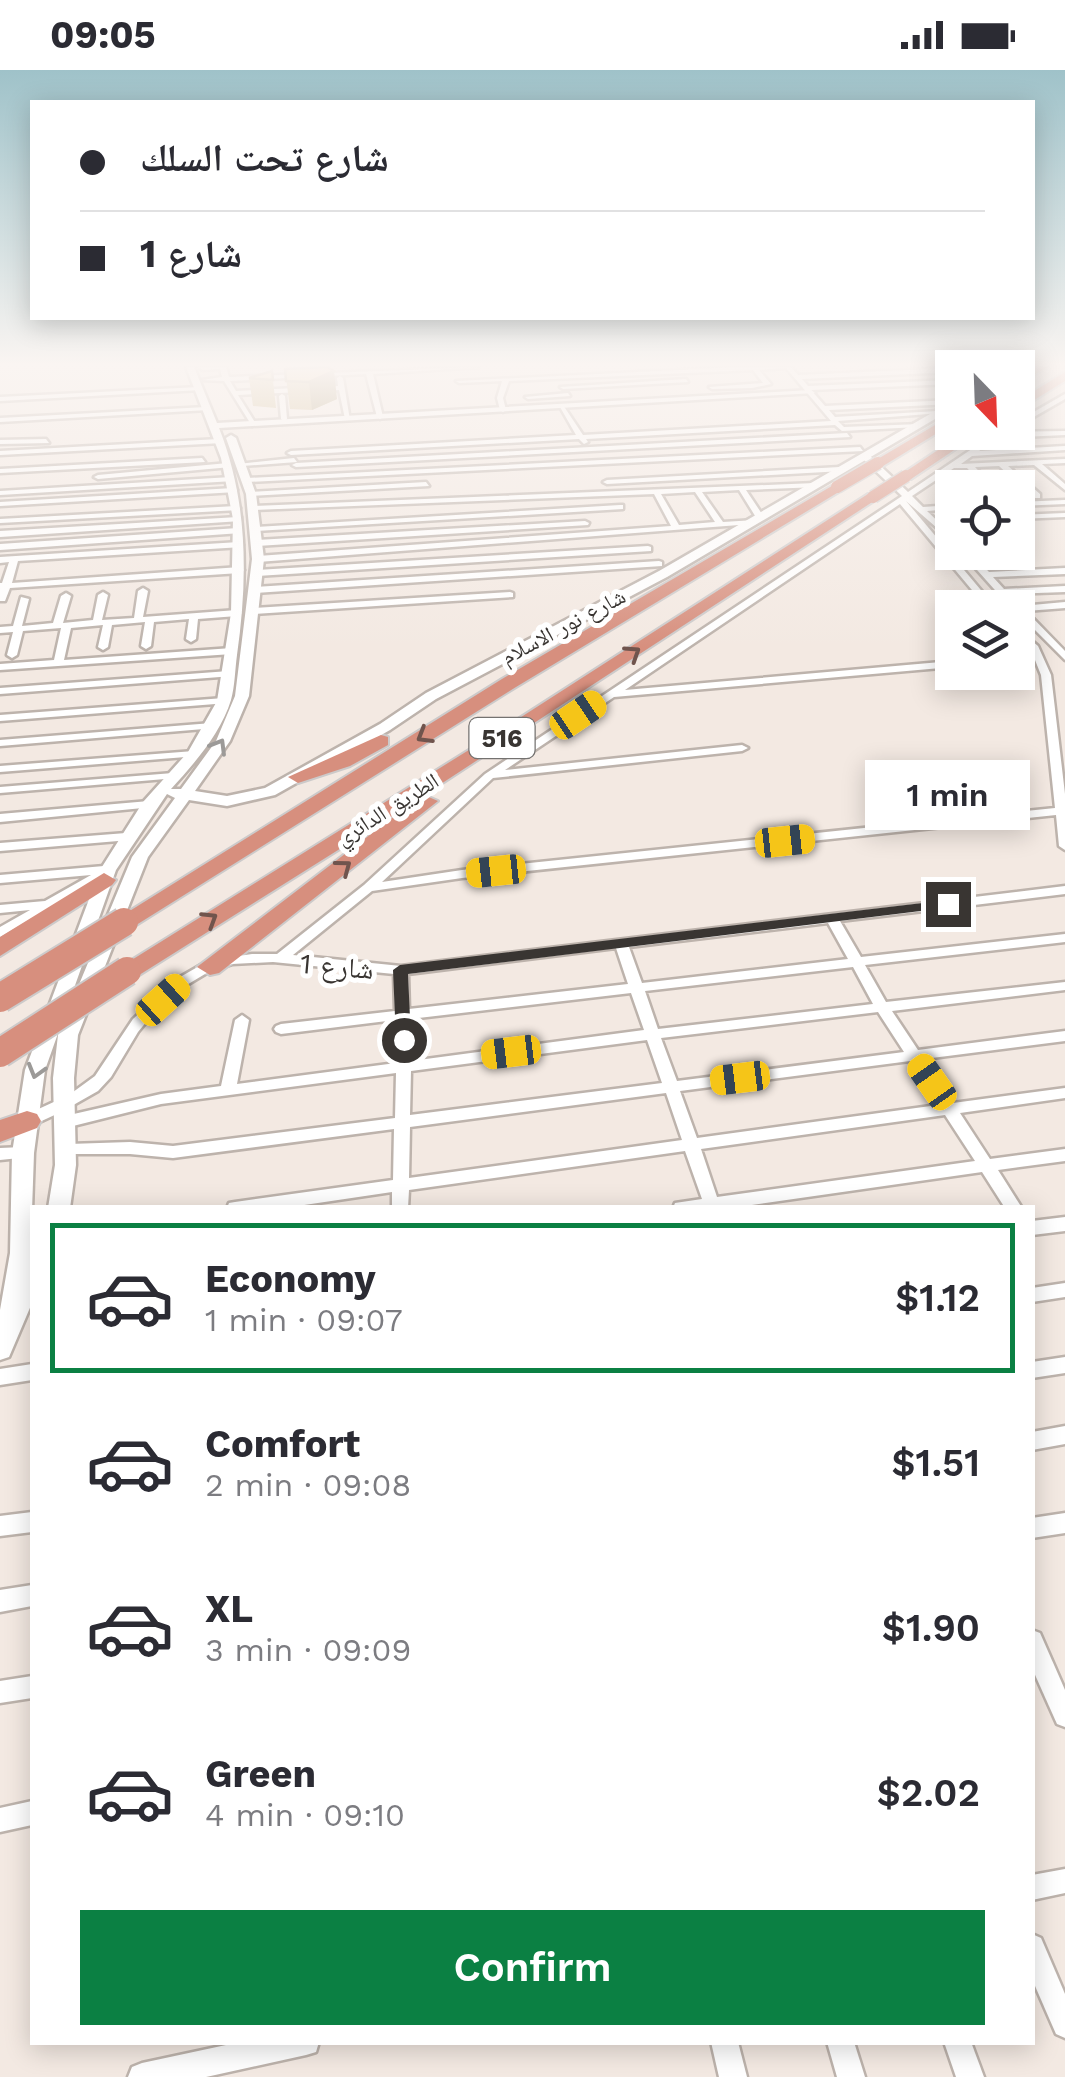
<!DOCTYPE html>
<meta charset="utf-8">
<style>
body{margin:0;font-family:"Work Sans","Noto Naskh Arabic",sans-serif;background:#f7f7f7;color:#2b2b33;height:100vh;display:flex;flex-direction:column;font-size:38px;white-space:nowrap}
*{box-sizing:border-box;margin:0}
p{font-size:32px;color:#7c7c81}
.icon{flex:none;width:55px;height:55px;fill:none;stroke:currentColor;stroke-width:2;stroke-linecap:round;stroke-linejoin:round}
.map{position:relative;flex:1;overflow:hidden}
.side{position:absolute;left:30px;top:1135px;width:1005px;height:840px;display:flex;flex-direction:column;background:#fff;border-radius:0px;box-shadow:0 5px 25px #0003}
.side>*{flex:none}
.guide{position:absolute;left:30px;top:30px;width:1005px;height:220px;border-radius:0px;box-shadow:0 5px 25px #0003;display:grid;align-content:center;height:220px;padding:0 50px;background:#fff}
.needle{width:65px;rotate:157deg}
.tools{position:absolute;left:935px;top:280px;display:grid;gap:20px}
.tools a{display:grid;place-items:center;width:100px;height:100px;border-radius:0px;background:#fff;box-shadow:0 5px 25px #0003;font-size:50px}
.end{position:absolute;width:45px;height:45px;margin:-22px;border:12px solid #393532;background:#fff;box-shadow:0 0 0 5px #fff}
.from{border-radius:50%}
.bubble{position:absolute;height:70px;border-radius:0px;background:#fff;box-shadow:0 5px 25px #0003;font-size:32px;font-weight:600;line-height:70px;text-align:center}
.car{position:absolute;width:30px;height:60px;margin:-30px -15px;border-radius:12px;box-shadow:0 0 8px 2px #0007;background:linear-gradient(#f5c518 24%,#345 0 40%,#f5c518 0 76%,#345 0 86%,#f5c518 0)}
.guide b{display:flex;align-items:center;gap:35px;height:95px;font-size:38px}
.guide b+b{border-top:2px solid #e1e1e2}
.guide i{width:25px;height:25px;background:#2b2b33}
ul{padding:18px 0 0;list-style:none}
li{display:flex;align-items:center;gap:30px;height:150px;margin:0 20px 15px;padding:0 30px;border:5px solid transparent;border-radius:0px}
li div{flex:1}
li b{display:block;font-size:38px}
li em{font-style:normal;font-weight:600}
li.selected{border-color:#0b8043}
li>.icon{width:90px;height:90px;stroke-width:1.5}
.cta{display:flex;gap:20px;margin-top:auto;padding:20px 50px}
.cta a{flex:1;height:115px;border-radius:0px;background:#0b8043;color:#fff;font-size:40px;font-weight:600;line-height:115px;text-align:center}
.status{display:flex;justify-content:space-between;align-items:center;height:70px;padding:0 50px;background:#fff;direction:ltr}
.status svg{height:28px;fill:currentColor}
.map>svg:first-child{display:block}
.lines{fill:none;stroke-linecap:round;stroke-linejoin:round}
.street-casing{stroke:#bdb3ac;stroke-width:5}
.secondary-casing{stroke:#bdb3ac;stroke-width:5}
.highway-casing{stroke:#cccaca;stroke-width:4}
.street{fill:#fff;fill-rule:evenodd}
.secondary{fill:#fff;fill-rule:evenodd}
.highway{fill:#d78f7e;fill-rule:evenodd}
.highway-bridge-far1-casing{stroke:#cccaca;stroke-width:15;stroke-linecap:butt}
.highway-bridge-casing{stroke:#cccaca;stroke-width:32;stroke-linecap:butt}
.highway-bridge-far1{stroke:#d78f7e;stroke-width:12}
.highway-bridge{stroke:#d78f7e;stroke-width:28}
.wall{fill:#c8b280}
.shaded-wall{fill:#a39168}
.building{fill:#e9cf95;stroke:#a39168;stroke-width:2.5}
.oneway{stroke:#70544d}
.oneway2{stroke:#9c9a98}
.route{fill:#393532}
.labels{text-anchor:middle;stroke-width:10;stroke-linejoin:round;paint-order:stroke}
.far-street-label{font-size:22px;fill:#393532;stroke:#fff}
.shield{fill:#fff;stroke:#747270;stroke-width:2.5}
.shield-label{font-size:25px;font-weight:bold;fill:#393532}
.street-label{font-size:28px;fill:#393532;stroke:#fff}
</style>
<div class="status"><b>09:05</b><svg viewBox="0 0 49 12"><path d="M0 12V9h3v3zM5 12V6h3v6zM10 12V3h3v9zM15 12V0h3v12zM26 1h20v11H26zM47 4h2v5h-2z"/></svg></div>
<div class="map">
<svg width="1065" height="2007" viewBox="0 0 1065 2007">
<rect width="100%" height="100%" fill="#f3e9e2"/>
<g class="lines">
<defs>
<g id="street">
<path d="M 199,297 L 226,297 L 229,307 L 479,297 L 373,304 L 383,347 L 380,349 L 377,347 L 366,304 L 230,311 L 236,321 L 338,316 L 337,308 L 340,306 L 343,308 L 350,350 L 345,349 L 339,320 L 238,325 L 256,354 L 252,356 L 224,311 L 202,310 L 222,307 L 220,299 L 202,300 Z"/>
<path d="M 738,297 L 791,297 L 798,305 L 952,298 L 952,302 L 802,309 L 808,316 L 952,310 L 952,314 L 811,320 L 825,336 L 952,330 L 952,334 L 829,340 L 835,347 L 938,341 L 941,343 L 838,351 L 844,357 L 920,354 L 918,357 L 842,361 L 835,355 L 586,369 L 588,372 L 584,374 L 579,369 L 291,385 L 287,383 L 291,381 L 576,365 L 560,337 L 563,335 L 583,365 L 831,351 L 786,298 L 759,300 L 771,314 L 752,318 L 712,319 L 709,317 L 763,313 L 753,300 L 509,311 L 503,328 L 506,340 L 503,342 L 500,340 L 497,328 L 502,311 L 459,313 L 456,311 Z"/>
<path d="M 993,297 L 1009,297 L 993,298 Z"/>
<path d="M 686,309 L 688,312 L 563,319 L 560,317 Z"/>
<path d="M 199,317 L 201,320 L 0,331 L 0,327 Z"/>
<path d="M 568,323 L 570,326 L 528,329 L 525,327 Z"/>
<path d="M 282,324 L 285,326 L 287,349 L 284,351 L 281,349 L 279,326 Z"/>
<path d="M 1065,324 L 1065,329 L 1018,356 L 1018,351 Z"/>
<path d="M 206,337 L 208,340 L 0,352 L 0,348 Z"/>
<path d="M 1065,361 L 1065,365 L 999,368 L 979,381 L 1065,376 L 1065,380 L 972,386 L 961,394 L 1065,389 L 1065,393 L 1042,394 L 1065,414 L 1065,420 L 1034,395 L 1008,396 L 1040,424 L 1040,428 L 1034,428 L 999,396 L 975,397 L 995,418 L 986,418 L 967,398 L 954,398 L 912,426 L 923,437 L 952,435 L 952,439 L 927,441 L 952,465 L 952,471 L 906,431 L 996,538 L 987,538 L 900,434 L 625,620 L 952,591 L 952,597 L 614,627 L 505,700 L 742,675 L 748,678 L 742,681 L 493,708 L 382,812 L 462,800 L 1055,738 L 1041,605 L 1035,590 L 1018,592 L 1018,586 L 1033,585 L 1031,579 L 1018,567 L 1018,559 L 1038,576 L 1051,605 L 1065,724 L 1065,780 L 1059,776 L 1056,745 L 462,808 L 372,821 L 293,885 L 401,896 L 1065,816 L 1065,824 L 840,851 L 861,887 L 1065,864 L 1065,872 L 865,895 L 886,932 L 1065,912 L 1065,920 L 892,941 L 918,980 L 1065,961 L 1065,971 L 924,989 L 953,1033 L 1065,1018 L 1065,1028 L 960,1043 L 990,1089 L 1065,1079 L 1065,1091 L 998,1100 L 1022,1138 L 1005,1138 L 982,1102 L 731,1138 L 673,1138 L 675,1133 L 702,1129 L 685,1081 L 409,1120 L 408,1138 L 392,1138 L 392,1122 L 284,1138 L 227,1138 L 229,1133 L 235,1132 L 393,1110 L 394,1059 L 173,1088 L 130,1084 L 63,1084 L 61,1080 L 63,1076 L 69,1074 L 130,1072 L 173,1076 L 395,1048 L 396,1003 L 161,1034 L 65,1058 L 59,1056 L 57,1052 L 59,1048 L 65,1046 L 161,1024 L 221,1016 L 235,950 L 242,945 L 249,950 L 237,1014 L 396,993 L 395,950 L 281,964 L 276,962 L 274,959 L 276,956 L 281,954 L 395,941 L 394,904 L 273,892 L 232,894 L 210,901 L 185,916 L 152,945 L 138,962 L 111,1007 L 98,1021 L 61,1042 L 33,1055 L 21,1055 L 19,1051 L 21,1047 L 69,1025 L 95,1006 L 133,949 L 175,910 L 201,895 L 219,889 L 252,884 L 277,884 L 364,815 L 485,704 L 902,426 L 863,389 L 863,385 L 869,385 L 908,422 L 997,362 ZM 828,853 L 848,889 L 642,913 L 629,877 ZM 616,878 L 628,914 L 409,939 L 408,904 ZM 853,897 L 873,934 L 658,959 L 645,921 ZM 631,923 L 644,960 L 411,991 L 410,949 ZM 878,942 L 904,982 L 677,1011 L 661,968 ZM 647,970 L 662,1013 L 410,1045 L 411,1001 ZM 910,991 L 938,1035 L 697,1068 L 680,1021 ZM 666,1023 L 682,1070 L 409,1108 L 410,1057 ZM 945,1045 L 975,1091 L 717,1127 L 701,1079 Z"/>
<path d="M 847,363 L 850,367 L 296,397 L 292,395 L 296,393 Z"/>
<path d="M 46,369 L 49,373 L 0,374 L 0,370 Z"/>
<path d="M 219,369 L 222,373 L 0,385 L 0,381 Z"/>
<path d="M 860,377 L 863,381 L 247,412 L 243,410 L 247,408 Z"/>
<path d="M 202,388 L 205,392 L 0,403 L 0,399 Z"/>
<path d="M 294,388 L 297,392 L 242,396 L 238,394 Z"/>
<path d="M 228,393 L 231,397 L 98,409 L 94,407 L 98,405 Z"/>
<path d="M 840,397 L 843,401 L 607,414 L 603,412 L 607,410 Z"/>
<path d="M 231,407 L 234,411 L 0,425 L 0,421 Z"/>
<path d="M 426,412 L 429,416 L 251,426 L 247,424 L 251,422 Z"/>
<path d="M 815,413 L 818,417 L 746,420 L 764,447 L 760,449 L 757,449 L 739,420 L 702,422 L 723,452 L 755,450 L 755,454 L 752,454 L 258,492 L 254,489 L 258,486 L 671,456 L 654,424 L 251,440 L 250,438 L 254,436 ZM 695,422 L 715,452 L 679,455 L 661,424 Z"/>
<path d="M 233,418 L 237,420 L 236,422 L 0,436 L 0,432 Z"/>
<path d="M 1065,430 L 1065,434 L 1018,436 L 1018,432 Z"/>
<path d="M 620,435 L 623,435 L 623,439 L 256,461 L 252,459 L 256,457 Z"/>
<path d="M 236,436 L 240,438 L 239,440 L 0,453 L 0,449 Z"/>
<path d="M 1065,443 L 1065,447 L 1018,449 L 1018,445 Z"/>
<path d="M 238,447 L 241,447 L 241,451 L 0,467 L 0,461 Z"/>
<path d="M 585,451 L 589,453 L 588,455 L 257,476 L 253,473 L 257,470 Z"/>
<path d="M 238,458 L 241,459 L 241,463 L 0,480 L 0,474 Z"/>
<path d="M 239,472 L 243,475 L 242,477 L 18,491 L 12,513 L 240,497 L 244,500 L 240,503 L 10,518 L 5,531 L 0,531 L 0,513 L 2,513 L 9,492 L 0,493 L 0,487 Z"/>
<path d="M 648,476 L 651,477 L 651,481 L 257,506 L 253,503 L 257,500 Z"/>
<path d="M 961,482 L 970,482 L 989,502 L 1065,498 L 1065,504 L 993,507 L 1004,519 L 1065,516 L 1065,522 L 1009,524 L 1021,536 L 1065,532 L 1065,538 L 1026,541 L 1065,581 L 1065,590 L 1018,543 L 1018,538 L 1011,538 Z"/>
<path d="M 659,491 L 662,492 L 662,496 L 255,523 L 250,520 L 255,517 Z"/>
<path d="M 143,518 L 148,521 L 143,547 L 237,540 L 242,543 L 237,546 L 198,549 L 196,569 L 191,572 L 186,569 L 189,549 L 154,552 L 151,576 L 146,579 L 141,576 L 145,552 L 112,555 L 108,577 L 103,580 L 98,577 L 103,555 L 71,558 L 64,590 L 232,578 L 237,581 L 232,584 L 0,600 L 0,594 L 54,590 L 61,558 L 23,561 L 17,585 L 12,588 L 7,585 L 13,562 L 0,563 L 0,557 L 13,556 L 21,527 L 29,529 L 22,556 L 53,553 L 61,526 L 66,523 L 71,526 L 63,553 L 93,550 L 98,525 L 103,522 L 108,525 L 102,550 L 134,548 L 138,521 Z"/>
<path d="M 510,522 L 513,523 L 513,527 L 253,544 L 248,541 L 253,538 Z"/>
<path d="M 229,601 L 233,602 L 233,606 L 0,624 L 0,618 Z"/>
<path d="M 224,628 L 228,629 L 228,633 L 0,651 L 0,645 Z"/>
<path d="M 212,653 L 217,656 L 216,658 L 0,676 L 0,670 Z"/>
<path d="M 194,681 L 198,682 L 198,686 L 0,702 L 0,696 Z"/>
<path d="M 173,703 L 177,704 L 177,708 L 0,723 L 0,717 Z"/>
<path d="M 149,731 L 153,733 L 153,737 L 0,752 L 0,744 Z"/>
<path d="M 126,763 L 130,764 L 130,770 L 0,781 L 0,773 Z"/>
<path d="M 104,796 L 114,800 L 0,867 L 0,857 L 30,840 L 0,843 L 0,835 L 45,831 L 91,805 L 0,813 L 0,805 Z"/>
<path d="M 23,1077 L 29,1079 L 31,1083 L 29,1087 L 0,1090 L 0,1078 Z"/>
<path d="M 1065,1147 L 1065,1161 L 1032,1165 L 1032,1151 Z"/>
<path d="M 1065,1213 L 1065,1227 L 1032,1232 L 1032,1218 Z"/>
<path d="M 1065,1287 L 1065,1303 L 1032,1308 L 1032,1292 Z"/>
<path d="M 32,1294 L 32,1310 L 0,1315 L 0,1299 Z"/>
<path d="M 1065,1356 L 1065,1374 L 1032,1380 L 1032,1362 Z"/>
<path d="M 32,1442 L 32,1462 L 0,1466 L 0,1446 Z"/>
<path d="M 1065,1443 L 1065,1463 L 1032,1468 L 1032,1448 Z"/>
<path d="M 32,1515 L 32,1536 L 0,1542 L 0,1520 Z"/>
<path d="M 1032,1560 L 1040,1563 L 1065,1620 L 1065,1657 L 1057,1654 L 1032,1598 Z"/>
<path d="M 32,1606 L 32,1628 L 0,1633 L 0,1611 Z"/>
<path d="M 32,1731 L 32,1755 L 0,1762 L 0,1738 Z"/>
<path d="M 1065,1799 L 1065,1823 L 1032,1830 L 1032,1805 Z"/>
<path d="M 1032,1864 L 1041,1868 L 1065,1924 L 1065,1968 L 1056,1964 L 1032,1909 Z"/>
<path d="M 240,1972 L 319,1972 L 316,1982 L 306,1985 L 206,2007 L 128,2007 L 132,1997 L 142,1993 Z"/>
<path d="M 711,1972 L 738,1972 L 747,2007 L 719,2007 Z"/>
<path d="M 827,1972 L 854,1972 L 865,2007 L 837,2007 Z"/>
<path d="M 944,1972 L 971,1972 L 984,2007 L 956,2007 Z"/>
</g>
<g id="secondary">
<path d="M 186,297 L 194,297 L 217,353 L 811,320 L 815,323 L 219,358 C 248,431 248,508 237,585 C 235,599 235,616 231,630 C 221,663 194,694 171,719 L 181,719 L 216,671 L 235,626 L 252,489 L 246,424 L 226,368 L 231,365 L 236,368 L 256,424 L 264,489 L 249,626 L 230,671 L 195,721 L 227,726 L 265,718 L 380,654 L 426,623 L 659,501 L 949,333 L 952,332 L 952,339 L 667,507 L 436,629 L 390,660 L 275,725 L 227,736 L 189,730 L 148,787 L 78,965 L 74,1008 L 76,1095 L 70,1138 L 48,1138 L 55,1095 L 53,1008 L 58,965 L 132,787 L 175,728 L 167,724 L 116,800 L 45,1000 L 34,1083 L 30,1198 L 32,1233 L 9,1287 L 0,1290 L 0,1240 L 10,1183 L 12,1083 L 25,1000 L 100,800 L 143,732 L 188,682 L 217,631 L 231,543 L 233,449 L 221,388 Z"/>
<path d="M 1020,297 L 1018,300 L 1011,298 L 1011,297 Z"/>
</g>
<g id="highway">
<path d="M 1034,297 L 1048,297 L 1018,314 L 1018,306 Z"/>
<path d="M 1065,302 L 1065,311 L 1018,340 L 1018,331 Z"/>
<path d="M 952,345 L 952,354 L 883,396 L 871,393 Z"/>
<path d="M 965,362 L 981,362 L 911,409 L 899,406 Z"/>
<path d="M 837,413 L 844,417 L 842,420 L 516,617 L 133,857 L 115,857 L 112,852 L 502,609 Z"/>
<path d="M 868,424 L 880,427 L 424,725 L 438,731 L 219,903 L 210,905 L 197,897 L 405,738 L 136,907 L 118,907 L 114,901 L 501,660 Z"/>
<path d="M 381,665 L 388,667 L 388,675 L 350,696 L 298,713 L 288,707 Z"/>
<path d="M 104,803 L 116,810 L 112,815 L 0,886 L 0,867 Z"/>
<path d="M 27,1041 L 37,1044 L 41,1051 L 37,1058 L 0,1072 L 0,1050 Z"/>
</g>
</defs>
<!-- street casing -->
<use href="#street" class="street-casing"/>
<!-- secondary casing -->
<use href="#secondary" class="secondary-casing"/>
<!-- highway casing -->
<use href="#highway" class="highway-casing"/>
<!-- street -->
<use href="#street" class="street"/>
<!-- secondary -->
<use href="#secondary" class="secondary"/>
<!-- highway -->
<use href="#highway" class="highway"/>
<defs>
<g id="highway-bridge-far1">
<path d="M 837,417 L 878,393"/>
<path d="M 873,427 L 906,406"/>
</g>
<g id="highway-bridge">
<path d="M 0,928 L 124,852"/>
<path d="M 0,983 L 127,901"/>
</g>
</defs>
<!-- highway-bridge-far1 casing -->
<use href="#highway-bridge-far1" class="highway-bridge-far1-casing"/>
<!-- highway-bridge casing -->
<use href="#highway-bridge" class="highway-bridge-casing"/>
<!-- highway-bridge-far1 -->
<use href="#highway-bridge-far1" class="highway-bridge-far1"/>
<!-- highway-bridge -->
<use href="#highway-bridge" class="highway-bridge"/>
</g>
<!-- wall -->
<g class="wall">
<path d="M 285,299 L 337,329 L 312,340 L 290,339 Z"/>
<path d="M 272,301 L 276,338 L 253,336 L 249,308 Z"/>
</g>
<!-- shaded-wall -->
<path class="shaded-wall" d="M 334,301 L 337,329 L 312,340 L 309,312 Z"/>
<!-- building -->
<g class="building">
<path d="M 327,297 L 334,301 L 309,312 L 286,311 L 285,299 Z"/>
<path d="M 272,301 L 273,310 L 249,308 Z"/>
</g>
<!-- one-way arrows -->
<defs><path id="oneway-chevron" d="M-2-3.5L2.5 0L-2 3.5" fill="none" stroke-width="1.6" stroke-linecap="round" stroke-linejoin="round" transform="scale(2.5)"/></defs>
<g class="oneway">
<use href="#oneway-chevron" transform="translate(633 583) rotate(-33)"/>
<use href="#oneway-chevron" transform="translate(424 666) rotate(149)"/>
<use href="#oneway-chevron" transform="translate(344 797) rotate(-37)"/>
<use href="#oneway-chevron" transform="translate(210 849) rotate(-32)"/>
</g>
<g class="oneway2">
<use href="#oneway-chevron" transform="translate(219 676) rotate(-59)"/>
<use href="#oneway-chevron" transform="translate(36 1001) rotate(106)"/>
</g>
<!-- sky -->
<linearGradient id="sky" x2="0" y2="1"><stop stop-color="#9fc2c9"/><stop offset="0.51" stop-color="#faf5f2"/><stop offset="1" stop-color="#faf5f2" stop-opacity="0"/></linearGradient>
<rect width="1065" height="578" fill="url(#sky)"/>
<!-- route -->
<path class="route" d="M 948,830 L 953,831 L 953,837 L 408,904 L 411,970 L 404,976 L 396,970 L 393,900 L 400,895 Z"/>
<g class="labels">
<!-- far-street labels -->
<g class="far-street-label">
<text transform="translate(563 556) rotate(-28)" y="8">شارع نور الاسلام</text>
<text transform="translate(387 739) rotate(-32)" y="8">الطريق الدائري</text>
</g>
<!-- shield labels -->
<rect class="shield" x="469.5" y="648" width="65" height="40" rx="8"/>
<g class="shield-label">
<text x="502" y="677">516</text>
</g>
<!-- street labels -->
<g class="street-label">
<text transform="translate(337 896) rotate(5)" y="10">شارع 1</text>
</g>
</g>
</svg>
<div class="tools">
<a><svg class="needle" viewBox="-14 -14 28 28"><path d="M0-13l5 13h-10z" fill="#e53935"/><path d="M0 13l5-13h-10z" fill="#7c7c81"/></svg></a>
<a><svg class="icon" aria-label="locate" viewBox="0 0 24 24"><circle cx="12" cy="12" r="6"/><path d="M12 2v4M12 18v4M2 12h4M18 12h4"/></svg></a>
<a><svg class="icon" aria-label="layers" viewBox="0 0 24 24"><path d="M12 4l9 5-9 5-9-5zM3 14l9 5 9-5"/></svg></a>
</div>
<i class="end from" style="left:404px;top:970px"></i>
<i class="end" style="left:948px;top:834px"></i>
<div class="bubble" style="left:865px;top:690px;width:165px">1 min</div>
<i class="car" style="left:578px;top:645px;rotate:56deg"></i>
<i class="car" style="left:785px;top:771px;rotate:84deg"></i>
<i class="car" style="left:496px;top:801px;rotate:264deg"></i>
<i class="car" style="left:163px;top:930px;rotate:48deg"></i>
<i class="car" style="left:511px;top:982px;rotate:263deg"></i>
<i class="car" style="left:740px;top:1008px;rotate:263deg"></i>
<i class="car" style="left:932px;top:1012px;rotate:325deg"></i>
<div class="guide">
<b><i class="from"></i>شارع تحت السلك</b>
<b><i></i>شارع 1</b>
</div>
<section class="side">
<ul>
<li class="selected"><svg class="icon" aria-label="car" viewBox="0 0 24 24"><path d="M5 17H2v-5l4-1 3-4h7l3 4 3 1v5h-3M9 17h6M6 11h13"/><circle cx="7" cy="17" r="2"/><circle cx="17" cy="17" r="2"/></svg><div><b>Economy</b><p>1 min · 09:07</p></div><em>$1.12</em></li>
<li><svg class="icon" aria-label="car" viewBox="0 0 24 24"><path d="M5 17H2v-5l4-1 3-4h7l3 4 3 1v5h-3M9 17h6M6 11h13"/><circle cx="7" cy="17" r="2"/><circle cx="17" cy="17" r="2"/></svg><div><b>Comfort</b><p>2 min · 09:08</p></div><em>$1.51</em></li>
<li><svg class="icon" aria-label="car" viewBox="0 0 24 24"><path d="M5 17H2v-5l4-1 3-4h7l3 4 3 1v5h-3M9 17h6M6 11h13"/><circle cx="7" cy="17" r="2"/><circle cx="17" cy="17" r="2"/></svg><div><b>XL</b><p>3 min · 09:09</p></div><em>$1.90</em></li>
<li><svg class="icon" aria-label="car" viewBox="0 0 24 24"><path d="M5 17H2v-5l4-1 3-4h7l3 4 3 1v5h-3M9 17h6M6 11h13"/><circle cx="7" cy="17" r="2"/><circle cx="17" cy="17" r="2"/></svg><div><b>Green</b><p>4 min · 09:10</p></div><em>$2.02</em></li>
</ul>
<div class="cta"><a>Confirm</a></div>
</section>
</div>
